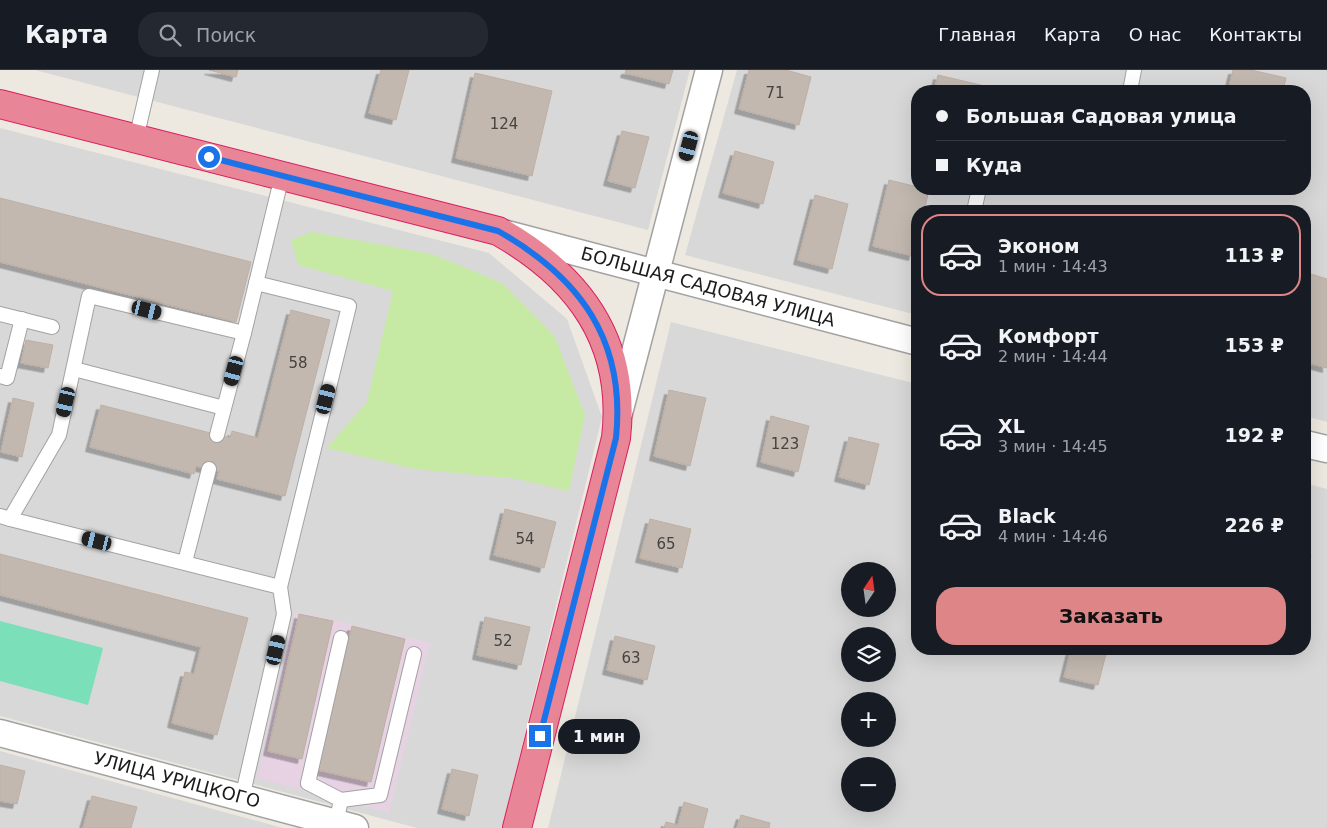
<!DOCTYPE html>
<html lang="ru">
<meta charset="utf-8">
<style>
body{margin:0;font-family:"DejaVu Sans",sans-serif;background:#242831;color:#f1f3f6;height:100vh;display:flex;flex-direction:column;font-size:19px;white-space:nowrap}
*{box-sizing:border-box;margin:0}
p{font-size:16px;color:#9ea1a6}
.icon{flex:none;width:28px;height:28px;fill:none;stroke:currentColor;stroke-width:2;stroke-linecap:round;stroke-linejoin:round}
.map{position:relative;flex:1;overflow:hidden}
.details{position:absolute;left:911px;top:135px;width:400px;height:450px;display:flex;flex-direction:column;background:#171b24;border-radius:20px;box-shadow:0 5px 20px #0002}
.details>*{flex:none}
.hud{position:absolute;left:911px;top:15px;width:400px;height:110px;border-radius:20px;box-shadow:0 5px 20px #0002;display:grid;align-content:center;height:110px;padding:0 25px;background:#171b24}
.needle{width:32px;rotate:13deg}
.tools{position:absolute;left:841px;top:492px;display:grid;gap:10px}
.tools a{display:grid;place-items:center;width:55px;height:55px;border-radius:50%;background:#171b24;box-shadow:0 5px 20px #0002;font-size:25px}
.end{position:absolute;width:22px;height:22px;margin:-11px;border:6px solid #1a73e8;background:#fff;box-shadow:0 0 0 2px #fff}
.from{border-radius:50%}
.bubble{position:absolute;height:35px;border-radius:18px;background:#171b24;box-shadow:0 5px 20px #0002;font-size:16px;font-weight:600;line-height:35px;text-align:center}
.car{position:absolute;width:15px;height:30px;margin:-15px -8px;border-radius:6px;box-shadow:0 0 4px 1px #0007;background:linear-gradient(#222 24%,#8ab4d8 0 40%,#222 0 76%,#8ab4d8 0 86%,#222 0)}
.hud b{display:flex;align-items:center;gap:18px;height:48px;font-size:19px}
.hud b+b{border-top:1px solid #363941}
.hud i{width:12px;height:12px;background:#f1f3f6}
ul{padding:9px 0 0;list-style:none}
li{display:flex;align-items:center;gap:15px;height:82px;margin:0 10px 8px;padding:0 15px;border:2px solid transparent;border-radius:20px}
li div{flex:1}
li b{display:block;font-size:19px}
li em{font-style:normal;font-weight:600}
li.on{border-color:#de8687}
li>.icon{width:45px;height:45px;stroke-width:1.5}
.button{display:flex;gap:10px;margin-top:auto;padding:10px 25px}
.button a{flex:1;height:58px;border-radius:20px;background:#de8687;color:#111;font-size:20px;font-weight:600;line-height:58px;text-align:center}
header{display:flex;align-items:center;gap:30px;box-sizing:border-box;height:70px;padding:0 25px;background:#171b24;border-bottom:1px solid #363941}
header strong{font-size:24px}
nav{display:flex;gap:28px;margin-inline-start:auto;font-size:18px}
.search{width:350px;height:45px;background:#242831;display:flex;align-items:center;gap:12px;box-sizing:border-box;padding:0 18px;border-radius:20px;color:#9ea1a6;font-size:19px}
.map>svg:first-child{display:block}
.residential{fill:#d9d8d8;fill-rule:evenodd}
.industrial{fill:#e6d2e3}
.grass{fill:#c6eaa4}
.pitch{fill:#7bdfb9}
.building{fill:#c2b8b0;stroke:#bfafa2;filter:url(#shadow)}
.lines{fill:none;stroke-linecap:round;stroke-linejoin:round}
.lane-casing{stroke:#a2a2a2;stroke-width:16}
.street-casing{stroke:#a2a2a2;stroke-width:29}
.highway-casing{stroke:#d91f5e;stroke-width:30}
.lane{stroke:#fff;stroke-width:14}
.street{stroke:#fff;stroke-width:26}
.highway{stroke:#e88597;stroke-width:28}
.route{stroke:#1a73e8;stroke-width:6}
.labels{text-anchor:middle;stroke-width:4;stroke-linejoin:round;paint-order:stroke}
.number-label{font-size:15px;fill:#454240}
.street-label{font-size:18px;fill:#1b1b1b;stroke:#fff}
</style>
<header>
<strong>Карта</strong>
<div class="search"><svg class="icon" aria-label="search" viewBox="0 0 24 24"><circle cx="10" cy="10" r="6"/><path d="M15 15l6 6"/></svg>Поиск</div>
<nav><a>Главная</a><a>Карта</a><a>О нас</a><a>Контакты</a></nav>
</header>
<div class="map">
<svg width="1327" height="758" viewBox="0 0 1327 758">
<defs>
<filter id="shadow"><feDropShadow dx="-4.5" dy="4.5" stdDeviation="0" flood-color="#0004"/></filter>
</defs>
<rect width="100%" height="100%" fill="#ede9e0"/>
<!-- residential -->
<g class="residential">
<path d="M 35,0 L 690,0 L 648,160 Z"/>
<path d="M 737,0 L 1327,0 L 1327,352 L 1305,346 L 1305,141 L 918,141 L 917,245 L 685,185 ZM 918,21 L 1305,21 L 1305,119 L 918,119 Z"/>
<path d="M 0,58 L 489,183 L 567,249 L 602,347 L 502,758 L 417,758 L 0,646 Z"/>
<path d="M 671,252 L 917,314 L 918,579 L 1305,579 L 1305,413 L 1327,419 L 1327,758 L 548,758 ZM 850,501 L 888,501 L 888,539 L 850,539 ZM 850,566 L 888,566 L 888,604 L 850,604 ZM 850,631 L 888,631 L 888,669 L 850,669 ZM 850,696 L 888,696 L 888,734 L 850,734 Z"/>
<path d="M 0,681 L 283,758 L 0,758 Z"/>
</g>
<!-- industrial -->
<path class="industrial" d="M 295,541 L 430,573 L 389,743 L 257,708 Z"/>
<!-- grass -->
<path class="grass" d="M 312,162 L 432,184 L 502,213 L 555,267 L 585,345 L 569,421 L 517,409 L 415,399 L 327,378 L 367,332 L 393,221 L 298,195 L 291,170 Z"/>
<!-- pitch -->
<path class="pitch" d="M 0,551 L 103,578 L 88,635 L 0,611 Z"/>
<!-- building -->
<g class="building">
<path d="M 209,0 L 238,0 L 236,7 Z"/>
<path d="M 381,0 L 409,0 L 396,50 L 369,43 Z"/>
<path d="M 626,0 L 673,0 L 669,14 L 625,3 Z"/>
<path d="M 749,0 L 786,0 L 811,7 L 799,55 L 739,39 Z"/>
<path d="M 1233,0 L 1251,0 L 1286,8 L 1283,21 L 1228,21 Z"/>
<path d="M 475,3 L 552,21 L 532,106 L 456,88 Z"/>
<path d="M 938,5 L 1006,21 L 934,21 Z"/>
<path d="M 622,61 L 649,67 L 635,118 L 608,111 Z"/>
<path d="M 735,81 L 774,92 L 763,134 L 723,123 Z"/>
<path d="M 889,110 L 918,117 L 918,119 L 929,120 L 924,141 L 918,141 L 918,166 L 913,186 L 873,176 Z"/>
<path d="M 815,125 L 848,134 L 832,199 L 798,190 Z"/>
<path d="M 0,128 L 251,192 L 236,252 L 0,192 Z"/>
<path d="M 1311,204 L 1327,209 L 1327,298 L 1305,292 L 1305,228 Z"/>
<path d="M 291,240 L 330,250 L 285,426 L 217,409 L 219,401 L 209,399 L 196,396 L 194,404 L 90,377 L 101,335 L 230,368 L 232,361 L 258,368 Z"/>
<path d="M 26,270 L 53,275 L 48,298 L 21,293 Z"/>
<path d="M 669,320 L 706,328 L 690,396 L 654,386 Z"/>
<path d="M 13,328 L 34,333 L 22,387 L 1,382 Z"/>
<path d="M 771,346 L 809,356 L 798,402 L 761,392 Z"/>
<path d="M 849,367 L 879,374 L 869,415 L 839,407 Z"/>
<path d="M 505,439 L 556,452 L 544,498 L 494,485 Z"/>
<path d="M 650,449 L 691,459 L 682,498 L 640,488 Z"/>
<path d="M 1305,483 L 1311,485 L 1305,508 Z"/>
<path d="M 0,484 L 248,548 L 217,665 L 172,653 L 185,602 L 194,604 L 201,577 L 0,525 Z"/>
<path d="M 299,544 L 333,551 L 302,689 L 268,681 Z"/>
<path d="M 485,547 L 530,557 L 521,595 L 477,585 Z"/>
<path d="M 352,556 L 405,569 L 371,712 L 318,700 Z"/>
<path d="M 615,566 L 655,576 L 647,610 L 607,600 Z"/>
<path d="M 1071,579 L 1107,580 L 1098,615 L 1064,607 Z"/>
<path d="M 0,695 L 25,701 L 17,734 L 0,731 Z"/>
<path d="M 452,699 L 478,705 L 469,746 L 442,739 Z"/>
<path d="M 92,726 L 137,737 L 131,758 L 83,758 Z"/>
<path d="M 684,732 L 708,739 L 703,758 L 664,758 L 666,752 L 678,755 Z"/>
<path d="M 741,745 L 770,753 L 769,758 L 737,758 Z"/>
</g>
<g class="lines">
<defs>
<g id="lane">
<path d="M 1130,21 L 1134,0"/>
<path d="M 136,69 L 152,0"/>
<path d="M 974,141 L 979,119"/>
<path d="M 0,244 L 52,257"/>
<path d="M 74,299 L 224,338"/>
<path d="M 0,306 L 7,308 L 22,249"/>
<path d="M 217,365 L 244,263"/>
<path d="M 0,446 L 10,449 L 59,365 L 89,226 L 244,263 L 282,106"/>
<path d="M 10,449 L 280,517 L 349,236 L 256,213"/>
<path d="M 185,492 L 209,399"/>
<path d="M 242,728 L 284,544 L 280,517"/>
<path d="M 341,730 L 380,725 L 414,584"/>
<path d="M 336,753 L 341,730 L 308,713 L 341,568"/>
</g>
<g id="street">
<path d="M 507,164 L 918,272"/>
<path d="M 619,343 L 709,0"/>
<path d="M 1305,374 L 1327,379"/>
<path d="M 0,663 L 355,758"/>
</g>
<path id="highway" d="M 0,34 L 498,161 C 580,207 627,273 616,368 L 517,758"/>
</defs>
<!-- lane casing -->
<use href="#lane" class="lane-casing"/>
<!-- street casing -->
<use href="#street" class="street-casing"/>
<!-- highway casing -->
<use href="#highway" class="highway-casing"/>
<!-- lane -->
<use href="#lane" class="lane"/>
<!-- street -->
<use href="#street" class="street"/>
<!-- highway -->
<use href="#highway" class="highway"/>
</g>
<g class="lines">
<!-- route -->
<path class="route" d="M 209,87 L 498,161 C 581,208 626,271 616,368 L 540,666"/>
</g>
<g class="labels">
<!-- number labels -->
<g class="number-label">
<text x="775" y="28">71</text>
<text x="504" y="59">124</text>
<text x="298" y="298">58</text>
<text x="785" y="379">123</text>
<text x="525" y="474">54</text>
<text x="666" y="479">65</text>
<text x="503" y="576">52</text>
<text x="631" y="593">63</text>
</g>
<!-- street labels -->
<g class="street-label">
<text transform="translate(708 217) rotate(15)" y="6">БОЛЬШАЯ САДОВАЯ УЛИЦА</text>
<text transform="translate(177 710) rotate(15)" y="6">УЛИЦА УРИЦКОГО</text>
</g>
</g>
</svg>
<div class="tools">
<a><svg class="needle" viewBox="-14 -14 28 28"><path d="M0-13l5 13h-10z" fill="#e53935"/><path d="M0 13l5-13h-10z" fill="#9ea1a6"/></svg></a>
<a><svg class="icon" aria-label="layers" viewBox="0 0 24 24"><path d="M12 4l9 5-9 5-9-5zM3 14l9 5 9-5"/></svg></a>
<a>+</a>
<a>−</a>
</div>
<i class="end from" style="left:209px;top:87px"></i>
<i class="end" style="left:540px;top:666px"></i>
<div class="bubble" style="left:558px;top:649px;width:82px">1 мин</div>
<i class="car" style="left:689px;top:76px;rotate:195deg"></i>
<i class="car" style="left:147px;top:240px;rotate:104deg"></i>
<i class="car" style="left:234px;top:301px;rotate:195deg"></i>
<i class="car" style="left:326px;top:329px;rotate:14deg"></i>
<i class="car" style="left:66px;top:332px;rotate:193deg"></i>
<i class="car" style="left:97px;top:471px;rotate:284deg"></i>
<i class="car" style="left:276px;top:580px;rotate:13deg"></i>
<div class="hud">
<b><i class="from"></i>Большая Садовая улица</b>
<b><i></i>Куда</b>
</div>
<section class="details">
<ul>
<li class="on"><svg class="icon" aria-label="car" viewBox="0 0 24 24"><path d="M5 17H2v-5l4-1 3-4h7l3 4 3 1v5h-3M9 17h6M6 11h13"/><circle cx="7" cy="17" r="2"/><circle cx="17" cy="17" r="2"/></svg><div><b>Эконом</b><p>1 мин · 14:43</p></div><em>113 ₽</em></li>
<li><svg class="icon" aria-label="car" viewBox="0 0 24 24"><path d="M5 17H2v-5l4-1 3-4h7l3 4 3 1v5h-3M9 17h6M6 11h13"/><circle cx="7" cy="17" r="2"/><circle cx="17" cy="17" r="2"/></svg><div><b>Комфорт</b><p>2 мин · 14:44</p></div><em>153 ₽</em></li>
<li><svg class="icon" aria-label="car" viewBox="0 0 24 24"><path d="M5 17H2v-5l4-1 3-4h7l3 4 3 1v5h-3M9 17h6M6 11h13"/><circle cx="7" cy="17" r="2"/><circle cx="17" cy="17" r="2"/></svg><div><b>XL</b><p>3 мин · 14:45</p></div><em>192 ₽</em></li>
<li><svg class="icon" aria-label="car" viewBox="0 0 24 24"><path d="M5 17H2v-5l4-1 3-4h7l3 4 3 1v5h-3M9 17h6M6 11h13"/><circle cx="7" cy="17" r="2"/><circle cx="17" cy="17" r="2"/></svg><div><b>Black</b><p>4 мин · 14:46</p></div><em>226 ₽</em></li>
</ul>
<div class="button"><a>Заказать</a></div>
</section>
</div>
